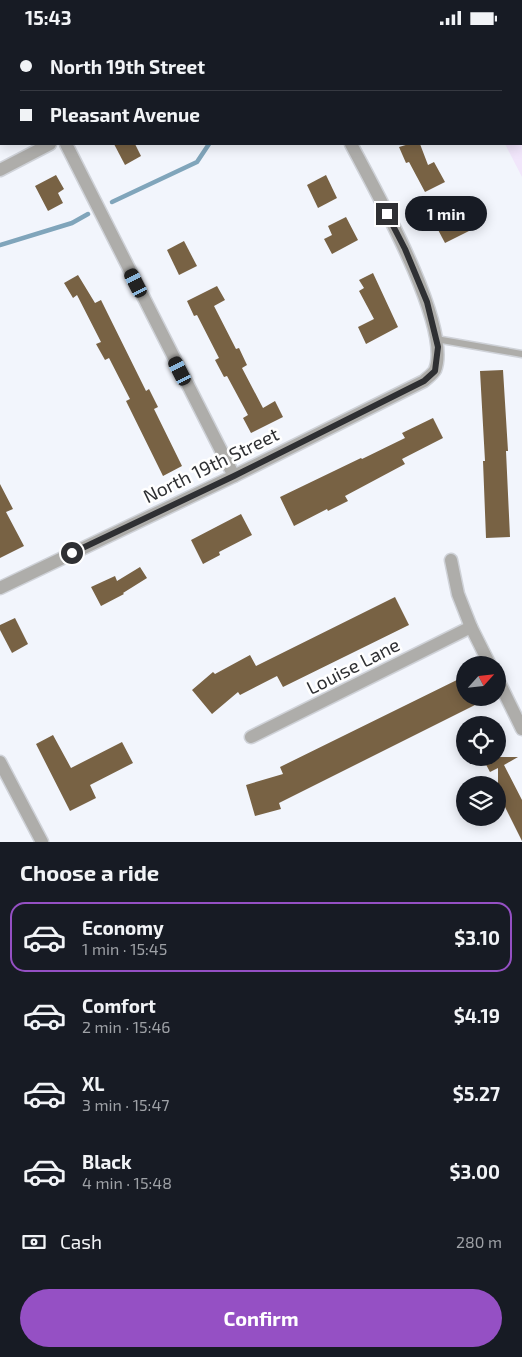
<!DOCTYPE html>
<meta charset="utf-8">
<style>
body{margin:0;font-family:"Exo 2",sans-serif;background:#20242c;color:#f1f3f6;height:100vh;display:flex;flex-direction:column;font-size:19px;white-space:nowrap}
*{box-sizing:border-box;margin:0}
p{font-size:16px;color:#9ea1a6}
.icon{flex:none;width:28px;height:28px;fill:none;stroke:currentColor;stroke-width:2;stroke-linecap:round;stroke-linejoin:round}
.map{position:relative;height:807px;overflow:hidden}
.drawer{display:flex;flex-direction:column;background:#171b24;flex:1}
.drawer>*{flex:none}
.hud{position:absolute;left:0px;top:0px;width:522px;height:110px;box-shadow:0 2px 12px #0003;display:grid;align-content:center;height:110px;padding:0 20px;background:#171b24}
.needle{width:32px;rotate:63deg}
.tools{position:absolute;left:456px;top:621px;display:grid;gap:10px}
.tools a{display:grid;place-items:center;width:50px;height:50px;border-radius:50%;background:#171b24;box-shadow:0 2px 12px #0003;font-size:25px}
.end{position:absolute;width:22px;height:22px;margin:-11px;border:6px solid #2f3033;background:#fff;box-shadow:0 0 0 2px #fff}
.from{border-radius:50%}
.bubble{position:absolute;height:35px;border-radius:18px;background:#171b24;box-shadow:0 2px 12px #0003;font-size:16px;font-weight:700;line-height:35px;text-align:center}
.car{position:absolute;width:15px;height:30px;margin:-15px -8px;border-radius:6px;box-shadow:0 0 4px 1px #0007;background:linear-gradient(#222 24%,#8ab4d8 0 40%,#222 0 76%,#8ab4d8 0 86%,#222 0)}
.hud b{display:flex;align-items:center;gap:18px;height:48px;font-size:19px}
.hud b+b{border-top:1px solid #363941}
.hud i{width:12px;height:12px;background:#f1f3f6}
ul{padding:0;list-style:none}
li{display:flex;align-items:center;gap:15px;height:70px;margin:0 10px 8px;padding:0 10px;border:2px solid transparent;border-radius:15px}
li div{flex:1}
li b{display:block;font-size:19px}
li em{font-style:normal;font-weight:700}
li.current{border-color:#9550c4}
li>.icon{width:45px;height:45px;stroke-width:1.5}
h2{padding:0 20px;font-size:22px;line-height:60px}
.pay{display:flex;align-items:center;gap:12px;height:55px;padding:0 20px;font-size:19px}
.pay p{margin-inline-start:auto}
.action{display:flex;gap:10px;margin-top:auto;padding:10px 20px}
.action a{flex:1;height:58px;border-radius:30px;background:#9550c4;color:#fff;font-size:20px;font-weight:700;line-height:58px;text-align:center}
.status{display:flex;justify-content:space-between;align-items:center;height:35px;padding:0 25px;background:#171b24;direction:ltr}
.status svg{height:14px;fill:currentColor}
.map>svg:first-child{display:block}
.industrial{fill:#f1e6fb}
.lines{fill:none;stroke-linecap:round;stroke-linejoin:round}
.stream{stroke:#80a5bb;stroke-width:4.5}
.building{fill:#786244}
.lane-casing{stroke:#cfd2d8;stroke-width:9}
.street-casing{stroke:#cfd2d8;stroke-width:15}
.lane{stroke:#aeadaa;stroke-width:6}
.street{stroke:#aeadaa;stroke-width:12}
.route{stroke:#2f3033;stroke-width:6}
.labels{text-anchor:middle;stroke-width:5;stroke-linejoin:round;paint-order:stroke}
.street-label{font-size:19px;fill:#2f3033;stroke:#fff}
</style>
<div class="status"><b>15:43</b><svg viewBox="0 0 49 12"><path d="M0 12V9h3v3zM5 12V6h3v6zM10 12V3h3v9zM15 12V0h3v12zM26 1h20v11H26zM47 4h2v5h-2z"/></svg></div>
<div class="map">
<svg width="522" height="807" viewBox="0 0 522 807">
<rect width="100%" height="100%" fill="#f2f5fc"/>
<!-- industrial -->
<path class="industrial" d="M 451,0 L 522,0 L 522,142 L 505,109 L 521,109 L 521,1 Z"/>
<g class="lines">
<!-- stream -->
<g class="stream">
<path d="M 330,1 L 331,0"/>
<path d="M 112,167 L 197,127 L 209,109"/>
<path d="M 0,210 L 72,188 L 88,179"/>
</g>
</g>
<!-- building -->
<g class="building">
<path d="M 114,109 L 135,109 L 141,121 L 125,130 Z"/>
<path d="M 409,109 L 420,109 L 428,130 L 434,127 L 445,147 L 425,157 L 409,127 L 406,128 L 399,112 Z"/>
<path d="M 56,140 L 64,154 L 58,158 L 63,168 L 48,176 L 35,151 Z"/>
<path d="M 326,140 L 337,163 L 318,173 L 307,150 Z"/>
<path d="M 467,173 L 477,192 L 445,208 L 435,189 Z"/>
<path d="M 346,182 L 358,205 L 332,219 L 324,204 L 332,200 L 328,191 Z"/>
<path d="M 184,206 L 197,231 L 179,240 L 167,215 Z"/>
<path d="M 373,238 L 398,292 L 366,309 L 358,292 L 374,284 L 359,256 L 364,253 L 359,245 Z"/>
<path d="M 78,240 L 95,268 L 101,265 L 146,356 L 149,354 L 158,372 L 154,374 L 182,431 L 163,441 L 126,366 L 130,364 L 109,323 L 105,325 L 96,309 L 101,307 L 77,260 L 73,263 L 64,248 Z"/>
<path d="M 217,251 L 225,265 L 214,271 L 236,314 L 239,313 L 247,330 L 242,333 L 263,373 L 275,366 L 283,382 L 251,398 L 243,383 L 248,380 L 227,341 L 224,342 L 215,325 L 219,323 L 197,280 L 194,281 L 187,266 Z"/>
<path d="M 503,335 L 508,416 L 506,416 L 510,502 L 486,503 L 483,426 L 485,426 L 480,336 Z"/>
<path d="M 433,383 L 443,403 L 402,424 L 405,429 L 345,461 L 348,466 L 328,476 L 327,474 L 294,491 L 280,462 L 361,423 L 362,424 L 405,403 L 402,398 Z"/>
<path d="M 0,449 L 13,474 L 6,477 L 24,511 L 0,523 Z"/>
<path d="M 241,479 L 252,500 L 219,517 L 220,520 L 203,529 L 191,505 Z"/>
<path d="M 140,532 L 147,543 L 123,558 L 124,559 L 101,571 L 91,552 L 115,541 L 117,546 Z"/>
<path d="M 395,562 L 409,590 L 283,652 L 277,641 L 240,660 L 238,657 L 212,679 L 192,655 L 213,637 L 215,639 L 250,620 L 256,631 Z"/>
<path d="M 15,583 L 28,609 L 12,618 L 0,595 L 0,590 Z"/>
<path d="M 465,641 L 465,662 L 491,662 L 279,768 L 281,774 L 255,781 L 246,750 L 283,739 L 280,732 Z"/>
<path d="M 53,700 L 71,733 L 122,707 L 133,728 L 90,750 L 96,763 L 70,776 L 36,709 Z"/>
<path d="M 498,717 L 500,722 L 518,722 L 504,730 L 522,765 L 522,806 L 498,758 L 498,733 L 490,737 L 482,722 L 498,722 Z"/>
</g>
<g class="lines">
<defs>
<path id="lane" d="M 436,304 L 522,319"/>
<g id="street">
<path d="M 11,0 L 12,1"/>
<path d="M 296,0 L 297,1"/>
<path d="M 258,1 L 260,0"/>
<path d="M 66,109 L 234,441"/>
<path d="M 0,135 L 50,109"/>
<path d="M 451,525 L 458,559 L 471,592 L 490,630"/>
<path d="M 0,553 L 234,441 L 424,346 C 427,343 433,339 435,335 C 453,292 373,151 351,109"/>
<path d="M 498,645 L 522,694"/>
<path d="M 251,702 L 471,592"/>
<path d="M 0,727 L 42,807"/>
</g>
</defs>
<!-- lane casing -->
<use href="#lane" class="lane-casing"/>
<!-- street casing -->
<use href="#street" class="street-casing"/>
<!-- lane -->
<use href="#lane" class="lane"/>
<!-- street -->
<use href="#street" class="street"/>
</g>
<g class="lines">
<!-- route -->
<path class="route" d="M 72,518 L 234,441 L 424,346 L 435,336 L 438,312 L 427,267 L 405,214 L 387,179"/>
</g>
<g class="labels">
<!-- street labels -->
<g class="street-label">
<text transform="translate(211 430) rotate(-26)" y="7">North 19th Street</text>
<text transform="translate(353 631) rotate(-27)" y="7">Louise Lane</text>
</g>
</g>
</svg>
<div class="tools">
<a><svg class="needle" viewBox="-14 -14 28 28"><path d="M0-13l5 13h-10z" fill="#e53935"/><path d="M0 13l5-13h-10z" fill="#9ea1a6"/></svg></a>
<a><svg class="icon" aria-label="locate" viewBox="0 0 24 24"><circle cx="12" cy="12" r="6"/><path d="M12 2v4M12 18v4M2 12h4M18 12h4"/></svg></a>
<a><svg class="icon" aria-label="layers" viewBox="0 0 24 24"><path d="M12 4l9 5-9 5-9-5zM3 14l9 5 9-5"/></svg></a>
</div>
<i class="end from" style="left:72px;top:518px"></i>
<i class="end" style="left:387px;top:179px"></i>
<div class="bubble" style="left:405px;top:161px;width:82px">1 min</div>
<i class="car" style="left:136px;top:248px;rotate:333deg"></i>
<i class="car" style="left:180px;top:336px;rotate:333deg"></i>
<div class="hud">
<b><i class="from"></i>North 19th Street</b>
<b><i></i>Pleasant Avenue</b>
</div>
</div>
<section class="drawer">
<h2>Choose a ride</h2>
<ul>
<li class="current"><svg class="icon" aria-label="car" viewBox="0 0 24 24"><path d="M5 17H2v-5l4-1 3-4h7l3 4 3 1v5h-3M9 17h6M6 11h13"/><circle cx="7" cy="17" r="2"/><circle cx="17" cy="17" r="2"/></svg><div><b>Economy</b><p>1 min · 15:45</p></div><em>$3.10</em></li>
<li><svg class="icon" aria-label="car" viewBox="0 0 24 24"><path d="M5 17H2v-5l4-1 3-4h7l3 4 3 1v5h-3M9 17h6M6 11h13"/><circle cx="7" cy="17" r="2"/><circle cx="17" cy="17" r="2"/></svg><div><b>Comfort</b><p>2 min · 15:46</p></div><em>$4.19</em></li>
<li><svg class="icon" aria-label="car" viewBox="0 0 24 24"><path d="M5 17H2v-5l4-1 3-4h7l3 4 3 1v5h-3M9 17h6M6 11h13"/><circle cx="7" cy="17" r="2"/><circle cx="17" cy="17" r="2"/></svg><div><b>XL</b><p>3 min · 15:47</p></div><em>$5.27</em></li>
<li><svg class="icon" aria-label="car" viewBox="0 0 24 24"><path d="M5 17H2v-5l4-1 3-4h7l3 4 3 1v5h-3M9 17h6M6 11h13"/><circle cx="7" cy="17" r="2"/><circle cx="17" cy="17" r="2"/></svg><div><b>Black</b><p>4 min · 15:48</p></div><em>$3.00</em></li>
</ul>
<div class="pay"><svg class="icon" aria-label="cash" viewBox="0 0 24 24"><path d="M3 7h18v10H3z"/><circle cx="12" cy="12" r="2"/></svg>Cash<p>280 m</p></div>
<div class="action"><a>Confirm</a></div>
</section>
